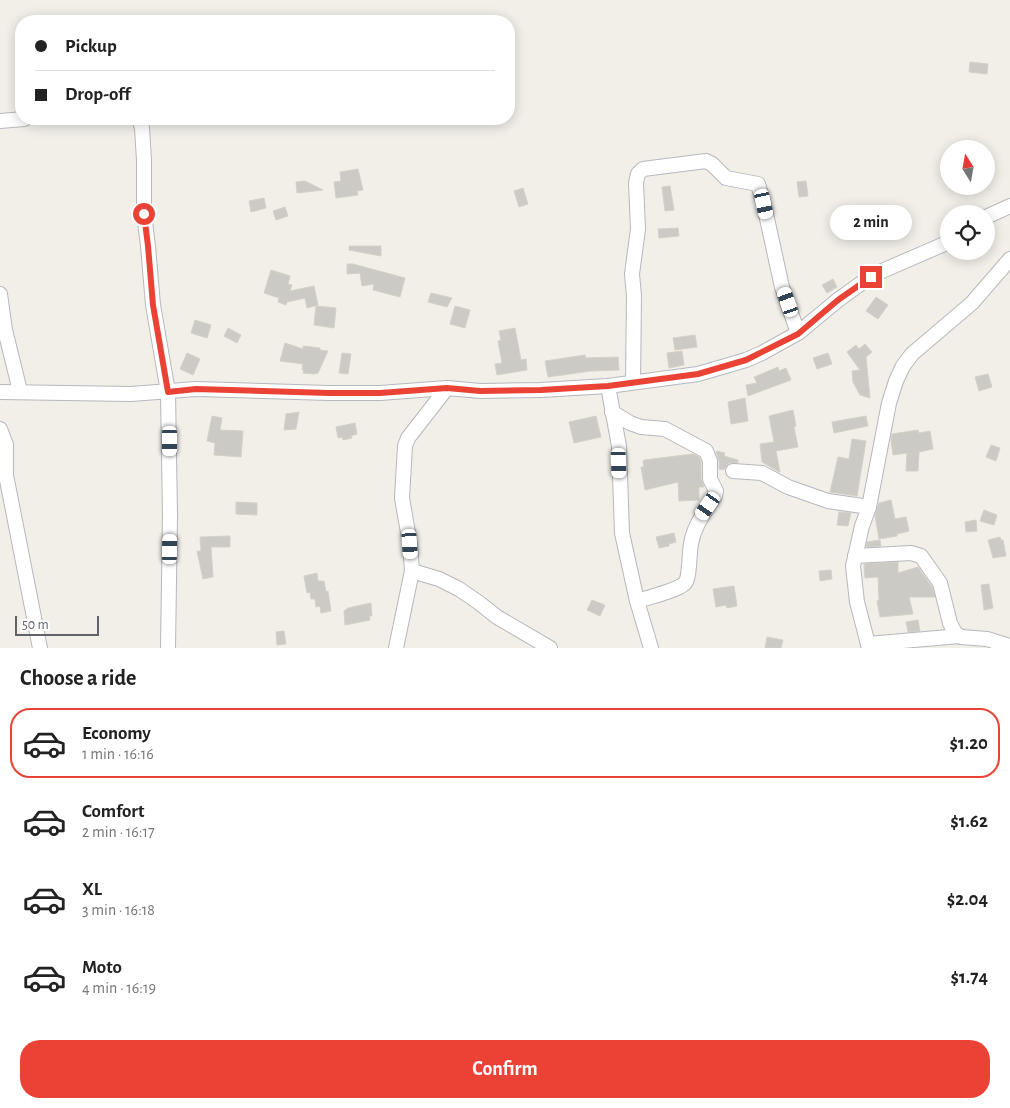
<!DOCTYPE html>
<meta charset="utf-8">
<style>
body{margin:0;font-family:"Alegreya Sans",sans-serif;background:#f6f6f6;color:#222;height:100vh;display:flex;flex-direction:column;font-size:19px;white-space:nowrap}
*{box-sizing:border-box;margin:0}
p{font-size:16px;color:#767676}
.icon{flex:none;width:28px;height:28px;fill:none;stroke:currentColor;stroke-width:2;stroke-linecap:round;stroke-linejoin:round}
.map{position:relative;height:648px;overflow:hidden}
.side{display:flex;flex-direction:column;background:#fff;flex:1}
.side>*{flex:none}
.top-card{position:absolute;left:15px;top:15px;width:500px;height:110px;border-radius:20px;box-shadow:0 2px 12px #0003;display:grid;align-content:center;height:110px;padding:0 20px;background:#fff}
.needle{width:32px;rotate:349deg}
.buttons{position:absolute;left:940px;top:140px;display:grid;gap:10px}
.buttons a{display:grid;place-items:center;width:55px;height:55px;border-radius:50%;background:#fff;box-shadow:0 2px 12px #0003;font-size:25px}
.scale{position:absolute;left:15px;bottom:12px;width:84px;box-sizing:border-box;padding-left:5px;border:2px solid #5f6368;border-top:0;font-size:14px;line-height:18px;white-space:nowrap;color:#5f6368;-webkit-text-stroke:4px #fff;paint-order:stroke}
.end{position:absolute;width:22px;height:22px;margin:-11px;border:6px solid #ea4335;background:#fff;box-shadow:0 0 0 2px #fff}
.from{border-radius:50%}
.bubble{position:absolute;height:35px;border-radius:18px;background:#fff;box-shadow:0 2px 12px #0003;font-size:16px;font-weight:700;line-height:35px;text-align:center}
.car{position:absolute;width:15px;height:30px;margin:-15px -8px;border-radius:6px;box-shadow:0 0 4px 1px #0007;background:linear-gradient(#fff 24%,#345 0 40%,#fff 0 76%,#345 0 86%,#fff 0)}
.top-card b{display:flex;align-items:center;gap:18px;height:48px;font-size:19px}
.top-card b+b{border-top:1px solid #e0e0e0}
.top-card i{width:12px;height:12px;background:#222}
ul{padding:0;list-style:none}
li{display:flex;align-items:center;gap:15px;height:70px;margin:0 10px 8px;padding:0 10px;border:2px solid transparent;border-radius:20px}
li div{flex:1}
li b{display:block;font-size:19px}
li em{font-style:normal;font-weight:700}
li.active{border-color:#ea4335}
li>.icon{width:45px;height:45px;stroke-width:1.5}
h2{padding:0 20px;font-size:22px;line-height:60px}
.primary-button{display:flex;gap:10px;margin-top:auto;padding:10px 20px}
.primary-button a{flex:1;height:58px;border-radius:20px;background:#ea4335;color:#fff;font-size:20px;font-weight:700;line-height:58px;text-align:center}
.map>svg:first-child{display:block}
.building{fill:#cccac5;stroke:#d6d1c6}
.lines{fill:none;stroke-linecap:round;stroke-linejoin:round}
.street-casing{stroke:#b5b8bc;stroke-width:16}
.street{stroke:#fff;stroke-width:14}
.route{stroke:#ea4335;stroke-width:6}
</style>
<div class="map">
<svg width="1010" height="648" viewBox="0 0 1010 648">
<rect width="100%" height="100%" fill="#f1efe8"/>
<!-- building -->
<g class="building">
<path d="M 970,62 L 988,64 L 987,74 L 969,72 Z"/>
<path d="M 358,169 L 363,190 L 357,191 L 358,195 L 336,198 L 334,182 L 341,181 L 340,172 Z"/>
<path d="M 305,181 L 323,190 L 297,193 L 296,182 Z"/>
<path d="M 806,181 L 808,196 L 799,197 L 797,182 Z"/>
<path d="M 670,186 L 674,210 L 665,211 L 662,187 Z"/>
<path d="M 523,188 L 528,204 L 519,207 L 514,191 Z"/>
<path d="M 264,198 L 266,208 L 251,212 L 249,201 Z"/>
<path d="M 285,207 L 288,216 L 276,220 L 273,211 Z"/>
<path d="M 678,228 L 679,236 L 659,238 L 658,229 Z"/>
<path d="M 349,246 L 381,246 L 381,256 L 349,250 Z"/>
<path d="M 347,264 L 353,264 L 405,278 L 400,297 L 373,290 L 374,284 L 362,286 L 360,273 L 347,274 Z"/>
<path d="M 271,270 L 290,276 L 288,284 L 292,285 L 290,291 L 314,286 L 318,305 L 307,308 L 305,298 L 287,302 L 286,305 L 278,302 L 279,298 L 264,293 Z"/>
<path d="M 833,279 L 837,287 L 827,293 L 822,285 Z"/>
<path d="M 431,293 L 452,298 L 447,307 L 428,302 Z"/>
<path d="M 876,297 L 888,305 L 878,319 L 866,311 Z"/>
<path d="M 316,306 L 336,308 L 334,328 L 314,325 Z"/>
<path d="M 455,306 L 470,310 L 465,328 L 450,324 Z"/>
<path d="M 195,320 L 211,325 L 207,338 L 191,333 Z"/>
<path d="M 228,328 L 241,335 L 237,343 L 224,336 Z"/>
<path d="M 515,328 L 521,360 L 526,359 L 527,370 L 497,375 L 495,364 L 502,363 L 498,341 L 501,340 L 499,331 Z"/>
<path d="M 695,335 L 697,347 L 675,350 L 673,338 Z"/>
<path d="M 285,343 L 303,349 L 303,346 L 320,348 L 320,350 L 328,351 L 318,373 L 314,374 L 303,373 L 304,370 L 302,370 L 303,364 L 280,361 Z"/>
<path d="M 865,344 L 872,352 L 866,357 L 870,398 L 860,395 L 853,382 L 852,371 L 860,370 L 847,352 L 856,345 L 859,349 Z"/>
<path d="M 682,351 L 684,365 L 669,368 L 667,353 Z"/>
<path d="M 187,353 L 200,359 L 193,375 L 180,369 Z"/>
<path d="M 342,353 L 351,354 L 348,374 L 339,373 Z"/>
<path d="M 828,353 L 832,364 L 817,369 L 813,358 Z"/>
<path d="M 585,355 L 586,358 L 618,357 L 619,370 L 591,371 L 548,377 L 545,361 Z"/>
<path d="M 778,367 L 779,371 L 786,368 L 791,380 L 748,396 L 746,385 L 757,383 L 754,377 Z"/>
<path d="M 988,374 L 992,387 L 979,391 L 975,377 Z"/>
<path d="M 745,398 L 748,421 L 731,424 L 728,402 Z"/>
<path d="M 793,410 L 796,426 L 794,427 L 798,447 L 776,451 L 780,472 L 779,472 L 762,462 L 760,444 L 774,442 L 769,416 Z"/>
<path d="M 299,412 L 296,429 L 284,430 L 286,414 Z"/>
<path d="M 212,416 L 222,418 L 220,430 L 243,431 L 241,457 L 214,455 L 215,443 L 207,441 Z"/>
<path d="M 596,416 L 601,437 L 574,443 L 569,422 Z"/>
<path d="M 866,416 L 868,426 L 834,433 L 832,422 Z"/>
<path d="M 355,423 L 357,434 L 351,436 L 352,438 L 343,440 L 342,437 L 338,438 L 336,427 Z"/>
<path d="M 918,430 L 919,433 L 930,431 L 933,449 L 919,452 L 918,471 L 906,471 L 907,453 L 893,455 L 891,440 L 892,434 Z"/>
<path d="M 852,439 L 866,441 L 857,496 L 830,492 L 838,457 L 849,459 Z"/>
<path d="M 991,445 L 1000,448 L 996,461 L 986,457 Z"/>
<path d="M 716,451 L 725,453 L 724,456 L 738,460 L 738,463 L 729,463 L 724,470 L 719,469 L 719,461 Z"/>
<path d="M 693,454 L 699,457 L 701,463 L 701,479 L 704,487 L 699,487 L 699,500 L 679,501 L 678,482 L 645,490 L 641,467 L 644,467 L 643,462 L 644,460 Z"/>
<path d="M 891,500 L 895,519 L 906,517 L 909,531 L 897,534 L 897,536 L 879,539 L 875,516 L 879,503 Z"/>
<path d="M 236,502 L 257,503 L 257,515 L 236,514 Z"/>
<path d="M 984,510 L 997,515 L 994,525 L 980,521 Z"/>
<path d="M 839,512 L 851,513 L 848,526 L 837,525 Z"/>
<path d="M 976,520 L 977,531 L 966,532 L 965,522 Z"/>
<path d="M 674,533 L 676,542 L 669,544 L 669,546 L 659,548 L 656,537 Z"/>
<path d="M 230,536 L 230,547 L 211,547 L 213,577 L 203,579 L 197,551 L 201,551 L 200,537 Z"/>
<path d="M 1000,537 L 1001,540 L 1003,540 L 1006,556 L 993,558 L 988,540 Z"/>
<path d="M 880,540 L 881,546 L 866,547 L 867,542 Z"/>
<path d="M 898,562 L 898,573 L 918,567 L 932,587 L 935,597 L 909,597 L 913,614 L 880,617 L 877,601 L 879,600 L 878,577 L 865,578 L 864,564 Z"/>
<path d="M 831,570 L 832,579 L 820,581 L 819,571 Z"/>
<path d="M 317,573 L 318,581 L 324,581 L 326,592 L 328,591 L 331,611 L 321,613 L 320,606 L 316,607 L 315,599 L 311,599 L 310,592 L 307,593 L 304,576 Z"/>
<path d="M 989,584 L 993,608 L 984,610 L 981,585 Z"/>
<path d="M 734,586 L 737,606 L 727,608 L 726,605 L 716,607 L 713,589 Z"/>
<path d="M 592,600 L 605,605 L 600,616 L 587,610 Z"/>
<path d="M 371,603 L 372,616 L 369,616 L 370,620 L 345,625 L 344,611 L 348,608 Z"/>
<path d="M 918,620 L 920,631 L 908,632 L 906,622 Z"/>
<path d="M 284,631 L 286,644 L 277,645 L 276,632 Z"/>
<path d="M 767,637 L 783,640 L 781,648 L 765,648 Z"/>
</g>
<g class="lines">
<defs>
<g id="street">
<path d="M 139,119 L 142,128 L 144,160 L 144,214 L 148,246 L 153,305 L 168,392 L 170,515 L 168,648"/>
<path d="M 0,121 L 24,119"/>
<path d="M 986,217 L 1010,206"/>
<path d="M 0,294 L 5,330 L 20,391"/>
<path d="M 633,382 L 634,296 L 632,274 L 638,229 L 636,183 L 638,174 L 643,169 L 706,161 L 712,164 L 726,178 L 758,184 L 764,205 L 782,287 L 798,333"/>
<path d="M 608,386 L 619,446 L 622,533 L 637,601 L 651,648"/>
<path d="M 0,392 L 131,394 L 196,389 L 329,393 L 380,393 L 447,388 L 480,391 L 541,390 L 608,386 L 698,374 L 746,360 L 762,353 L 798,333 L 838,300 L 860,284 L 882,271 L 949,242"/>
<path d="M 612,412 L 630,423 L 641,427 L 665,429 L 706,451 L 710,461 L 710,479 L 716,491 L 715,496 C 705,512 694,525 691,544 C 689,553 690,577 685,583 C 677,591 649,597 637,601"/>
<path d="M 0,429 L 6,445 L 6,475 L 40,648"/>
<path d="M 733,471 L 762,473 L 788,487 L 828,501 L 869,507"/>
<path d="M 855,556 L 911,553 L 921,556 L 940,583 L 950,623 L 955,633 L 961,637 L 987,639 L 1010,646"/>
<path d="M 412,571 L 439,579 L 459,589 L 478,602 L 497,617 L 550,648"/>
<path d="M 868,644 L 960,636"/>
<path d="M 396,648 L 412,571 L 410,544 L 402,498 L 405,446 L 408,438 L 447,388"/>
<path d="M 869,648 L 857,602 L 853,566 L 862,526 L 869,507 L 889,403 L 896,381 L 903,366 L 912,354 L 972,303 L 1010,259"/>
</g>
</defs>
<!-- street casing -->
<use href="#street" class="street-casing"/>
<!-- street -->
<use href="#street" class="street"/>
</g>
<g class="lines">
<!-- route -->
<path class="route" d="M 144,214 L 148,246 L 153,305 L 168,392 L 196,389 L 329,393 L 380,393 L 447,388 L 480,391 L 541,390 L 608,386 L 698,374 L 746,360 L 798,334 L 838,300 L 871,277"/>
</g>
</svg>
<div class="buttons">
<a><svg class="needle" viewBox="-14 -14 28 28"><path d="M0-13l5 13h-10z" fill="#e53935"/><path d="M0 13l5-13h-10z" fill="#767676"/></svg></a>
<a><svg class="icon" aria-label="locate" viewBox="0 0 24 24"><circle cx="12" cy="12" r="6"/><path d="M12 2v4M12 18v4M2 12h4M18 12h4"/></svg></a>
</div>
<div class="scale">50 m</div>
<i class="end from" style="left:144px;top:214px"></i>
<i class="end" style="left:871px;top:277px"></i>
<div class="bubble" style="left:830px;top:205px;width:82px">2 min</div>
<i class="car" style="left:764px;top:204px;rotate:168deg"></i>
<i class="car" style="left:788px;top:302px;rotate:341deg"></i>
<i class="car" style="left:170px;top:441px;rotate:180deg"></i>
<i class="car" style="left:619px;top:463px;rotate:178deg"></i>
<i class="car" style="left:708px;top:506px;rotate:215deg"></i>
<i class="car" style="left:410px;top:544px;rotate:176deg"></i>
<i class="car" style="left:170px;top:549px;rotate:1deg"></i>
<div class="top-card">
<b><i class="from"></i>Pickup</b>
<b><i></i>Drop-off</b>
</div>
</div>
<section class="side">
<h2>Choose a ride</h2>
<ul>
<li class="active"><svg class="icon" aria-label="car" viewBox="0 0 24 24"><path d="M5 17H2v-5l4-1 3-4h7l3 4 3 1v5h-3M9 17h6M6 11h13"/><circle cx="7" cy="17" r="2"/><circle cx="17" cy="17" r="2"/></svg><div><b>Economy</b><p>1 min · 16:16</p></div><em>$1.20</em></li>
<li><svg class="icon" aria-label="car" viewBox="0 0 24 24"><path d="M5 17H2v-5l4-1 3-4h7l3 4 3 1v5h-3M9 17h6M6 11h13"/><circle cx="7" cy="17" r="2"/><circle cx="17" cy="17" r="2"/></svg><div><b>Comfort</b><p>2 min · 16:17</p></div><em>$1.62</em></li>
<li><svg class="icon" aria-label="car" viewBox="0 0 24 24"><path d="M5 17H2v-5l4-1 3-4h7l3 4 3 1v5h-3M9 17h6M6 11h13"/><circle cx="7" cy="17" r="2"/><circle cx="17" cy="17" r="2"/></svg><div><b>XL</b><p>3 min · 16:18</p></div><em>$2.04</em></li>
<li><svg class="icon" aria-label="car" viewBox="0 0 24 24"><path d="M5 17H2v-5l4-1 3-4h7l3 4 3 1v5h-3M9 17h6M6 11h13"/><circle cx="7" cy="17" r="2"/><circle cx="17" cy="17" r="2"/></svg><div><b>Moto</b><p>4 min · 16:19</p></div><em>$1.74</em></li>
</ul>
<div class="primary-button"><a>Confirm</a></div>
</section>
